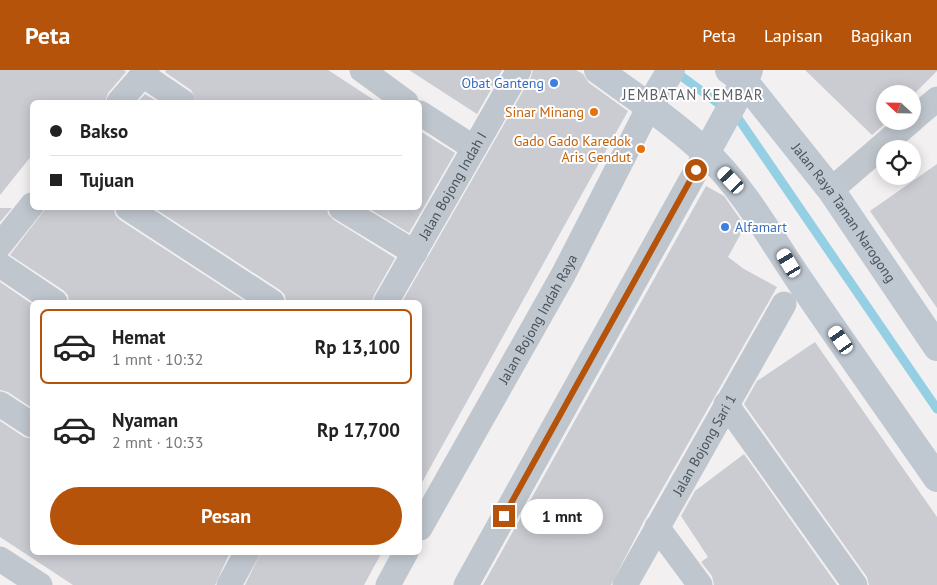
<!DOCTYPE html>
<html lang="id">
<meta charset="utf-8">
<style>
body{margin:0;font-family:"PT Sans",sans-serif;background:#f6f6f6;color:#222;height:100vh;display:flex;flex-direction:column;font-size:19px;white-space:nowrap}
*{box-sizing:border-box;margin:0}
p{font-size:16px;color:#767676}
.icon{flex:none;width:28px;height:28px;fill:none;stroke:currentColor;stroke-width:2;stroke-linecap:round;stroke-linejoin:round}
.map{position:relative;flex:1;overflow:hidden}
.sheet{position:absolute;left:30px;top:230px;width:392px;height:255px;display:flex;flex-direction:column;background:#fff;border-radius:8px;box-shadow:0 2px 12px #0003}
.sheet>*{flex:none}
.hud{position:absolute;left:30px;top:30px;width:392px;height:110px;border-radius:8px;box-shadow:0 2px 12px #0003;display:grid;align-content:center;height:110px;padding:0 20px;background:#fff}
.needle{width:32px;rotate:292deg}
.fabs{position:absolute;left:876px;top:15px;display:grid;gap:10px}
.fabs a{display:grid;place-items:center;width:45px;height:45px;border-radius:50%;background:#fff;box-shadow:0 2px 12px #0003;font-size:25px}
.end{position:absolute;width:22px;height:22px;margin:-11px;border:6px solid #b45309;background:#fff;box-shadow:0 0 0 2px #fff}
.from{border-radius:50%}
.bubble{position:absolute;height:35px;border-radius:18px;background:#fff;box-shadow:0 2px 12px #0003;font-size:16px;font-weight:700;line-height:35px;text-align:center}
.car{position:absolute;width:15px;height:30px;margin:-15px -8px;border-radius:6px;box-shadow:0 0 4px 1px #0007;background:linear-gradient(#fff 24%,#345 0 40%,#fff 0 76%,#345 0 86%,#fff 0)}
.hud b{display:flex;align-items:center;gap:18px;height:48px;font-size:19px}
.hud b+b{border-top:1px solid #e0e0e0}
.hud i{width:12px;height:12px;background:#222}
ul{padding:9px 0 0;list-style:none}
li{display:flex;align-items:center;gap:15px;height:75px;margin:0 10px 8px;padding:0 10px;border:2px solid transparent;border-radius:8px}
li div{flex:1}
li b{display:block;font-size:19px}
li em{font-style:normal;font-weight:700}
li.current{border-color:#b45309}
li>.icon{width:45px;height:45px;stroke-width:1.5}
.primary-button{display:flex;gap:10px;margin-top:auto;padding:10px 20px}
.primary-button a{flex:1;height:58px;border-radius:30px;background:#b45309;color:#fff;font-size:20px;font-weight:700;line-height:58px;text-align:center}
header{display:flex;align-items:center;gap:30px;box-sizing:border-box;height:70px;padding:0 25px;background:#b45309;color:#fff}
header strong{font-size:24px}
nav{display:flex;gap:28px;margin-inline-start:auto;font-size:18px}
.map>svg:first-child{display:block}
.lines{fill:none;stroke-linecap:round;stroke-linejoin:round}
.stream{stroke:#94cfe3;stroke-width:9}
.building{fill:#caccd2}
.street{stroke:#bfc6cd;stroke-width:25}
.secondary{stroke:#bfc7d1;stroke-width:28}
.route{stroke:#b45309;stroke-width:6}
.shop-dot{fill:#3f7fe0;stroke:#fff;stroke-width:2}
.food-dot{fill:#e8710a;stroke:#fff;stroke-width:2}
.labels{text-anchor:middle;stroke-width:4;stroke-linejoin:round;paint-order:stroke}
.shop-label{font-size:14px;fill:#366cbe;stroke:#fff;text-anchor:end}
.food-label{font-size:14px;fill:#c56008;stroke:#fff;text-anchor:end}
.street-label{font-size:14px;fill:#49525b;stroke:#fff}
.neighbourhood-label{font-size:15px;letter-spacing:1px;fill:#5d6064;stroke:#fff}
</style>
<header>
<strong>Peta</strong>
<nav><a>Peta</a><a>Lapisan</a><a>Bagikan</a></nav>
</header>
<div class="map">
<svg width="937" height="515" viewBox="0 0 937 515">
<rect width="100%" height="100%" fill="#f2f0f0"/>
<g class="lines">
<!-- stream -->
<path class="stream" d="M 673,0 L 738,48 L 937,339"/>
</g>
<!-- building -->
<g class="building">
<path d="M 0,0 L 124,0 L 126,2 L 108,23 L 105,32 L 32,32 L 32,85 L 0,125 Z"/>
<path d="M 166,0 L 328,0 L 377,32 L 197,32 L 191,20 L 165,2 Z"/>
<path d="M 409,0 L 502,0 L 477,44 Z"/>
<path d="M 533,0 L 576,0 L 583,4 L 589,13 L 628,41 L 420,416 L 420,232 L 402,232 L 531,7 Z"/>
<path d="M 805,0 L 937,0 L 937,1 L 912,26 L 912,24 L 885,24 L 885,51 L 888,51 L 872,65 Z"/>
<path d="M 145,24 L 158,32 L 138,32 Z"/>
<path d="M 420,61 L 455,83 L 409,163 L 368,138 L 420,138 Z"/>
<path d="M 937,94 L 937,238 L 870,141 Z"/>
<path d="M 706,116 L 724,126 L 745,156 L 728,187 L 744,199 L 777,217 L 644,451 L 611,515 L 483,515 Z"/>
<path d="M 0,138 L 12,138 L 0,152 Z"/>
<path d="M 46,138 L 114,138 L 115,145 L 120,150 L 246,232 L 69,232 L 68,225 L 63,220 L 10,185 Z"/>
<path d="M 154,138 L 327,138 L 328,144 L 334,150 L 395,188 L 374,225 L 372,232 L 286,232 L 285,225 L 280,220 Z"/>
<path d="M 0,212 L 32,234 L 32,338 L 8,322 L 0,320 Z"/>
<path d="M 815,272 L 937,447 L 937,515 L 869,515 L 867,507 L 744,334 L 757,311 Z"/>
<path d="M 0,351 L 24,367 L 32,369 L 32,482 L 230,482 L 215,515 L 73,515 L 0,467 Z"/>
<path d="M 744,384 L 837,515 L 714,515 L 712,506 L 701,492 L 708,487 L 681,446 L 695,421 Z"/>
<path d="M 261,482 L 382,482 L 364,515 L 245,515 Z"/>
</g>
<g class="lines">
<!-- street -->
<g class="street">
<path d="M 362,0 L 406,32"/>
<path d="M 143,5 L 183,32"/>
<path d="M 119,32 L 147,0"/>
<path d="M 420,43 L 474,78"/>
<path d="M 912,50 L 937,29"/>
<path d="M 831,120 L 911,51"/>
<path d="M 128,138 L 272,232"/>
<path d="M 341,138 L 415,183"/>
<path d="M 0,175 L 32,135"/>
<path d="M 0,195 L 55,232"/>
<path id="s1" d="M 386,232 L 519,0"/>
<path d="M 0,334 L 32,355"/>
<path d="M 726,334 L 855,515"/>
<path d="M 657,457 L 700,515"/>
<path id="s2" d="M 420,458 L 563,205 L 649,37"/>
<path d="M 0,489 L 40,515"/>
<path d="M 229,515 L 247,482"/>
<path d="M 388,515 L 406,482"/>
<path d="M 466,515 L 706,83"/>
<path id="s3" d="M 625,515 L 784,234"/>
</g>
<!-- secondary -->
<g class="secondary">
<path d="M 598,0 C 634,26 673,52 706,83 C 745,120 770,167 800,211 C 845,277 891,342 937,408"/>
<path id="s4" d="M 729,0 L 744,11 L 831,120 L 937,277"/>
<path d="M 649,37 L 671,0"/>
<path d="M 706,83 L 734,32 L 749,0"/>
</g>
</g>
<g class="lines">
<!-- route -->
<path class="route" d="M 504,446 L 696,100"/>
</g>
<!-- markers -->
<g class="shop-dot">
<circle cx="554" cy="13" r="5"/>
<circle cx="725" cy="157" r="5"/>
</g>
<g class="food-dot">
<circle cx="594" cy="42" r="5"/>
<circle cx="641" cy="79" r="5"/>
</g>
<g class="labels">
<!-- shop labels -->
<g class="shop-label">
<text x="544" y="18">Obat Ganteng</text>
<text x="735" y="162" text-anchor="start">Alfamart</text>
</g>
<!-- food labels -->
<g class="food-label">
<text x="584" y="47">Sinar Minang</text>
<text x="631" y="76">Gado Gado Karedok<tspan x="631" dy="16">Aris Gendut</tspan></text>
</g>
<!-- street labels -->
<g class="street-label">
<text dy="5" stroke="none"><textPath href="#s1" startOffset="134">Jalan Bojong Indah I</textPath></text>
<text dy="5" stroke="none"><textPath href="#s4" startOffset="184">Jalan Raya Taman Narogong</textPath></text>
<text dy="5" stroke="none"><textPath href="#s2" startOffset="240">Jalan Bojong Indah Raya</textPath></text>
<text dy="5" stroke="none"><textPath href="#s3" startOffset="161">Jalan Bojong Sari 1</textPath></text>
</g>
<!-- neighbourhood labels -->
<g class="neighbourhood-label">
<text x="693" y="30">JEMBATAN KEMBAR</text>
</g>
</g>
</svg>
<div class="fabs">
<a><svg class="needle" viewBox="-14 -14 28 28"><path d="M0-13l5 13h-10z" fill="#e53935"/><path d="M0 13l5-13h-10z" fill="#767676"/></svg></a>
<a><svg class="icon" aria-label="locate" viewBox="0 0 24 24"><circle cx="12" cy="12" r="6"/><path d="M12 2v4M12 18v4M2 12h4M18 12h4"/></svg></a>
</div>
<i class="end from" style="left:696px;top:100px"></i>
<i class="end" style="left:504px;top:446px"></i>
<div class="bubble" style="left:521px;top:429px;width:82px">1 mnt</div>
<i class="car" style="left:731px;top:110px;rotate:317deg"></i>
<i class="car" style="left:789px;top:193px;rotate:329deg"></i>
<i class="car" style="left:841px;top:270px;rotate:325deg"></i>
<div class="hud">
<b><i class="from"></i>Bakso</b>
<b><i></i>Tujuan</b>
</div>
<section class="sheet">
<ul>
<li class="current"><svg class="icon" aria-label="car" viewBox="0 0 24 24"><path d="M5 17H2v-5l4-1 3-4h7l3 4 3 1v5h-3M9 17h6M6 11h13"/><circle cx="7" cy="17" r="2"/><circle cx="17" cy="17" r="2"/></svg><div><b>Hemat</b><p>1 mnt · 10:32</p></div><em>Rp 13,100</em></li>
<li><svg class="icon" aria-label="car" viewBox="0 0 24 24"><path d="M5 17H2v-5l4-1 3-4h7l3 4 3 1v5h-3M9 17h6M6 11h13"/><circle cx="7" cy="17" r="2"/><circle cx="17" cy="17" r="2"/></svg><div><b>Nyaman</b><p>2 mnt · 10:33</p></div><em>Rp 17,700</em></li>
</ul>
<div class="primary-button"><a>Pesan</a></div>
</section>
</div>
